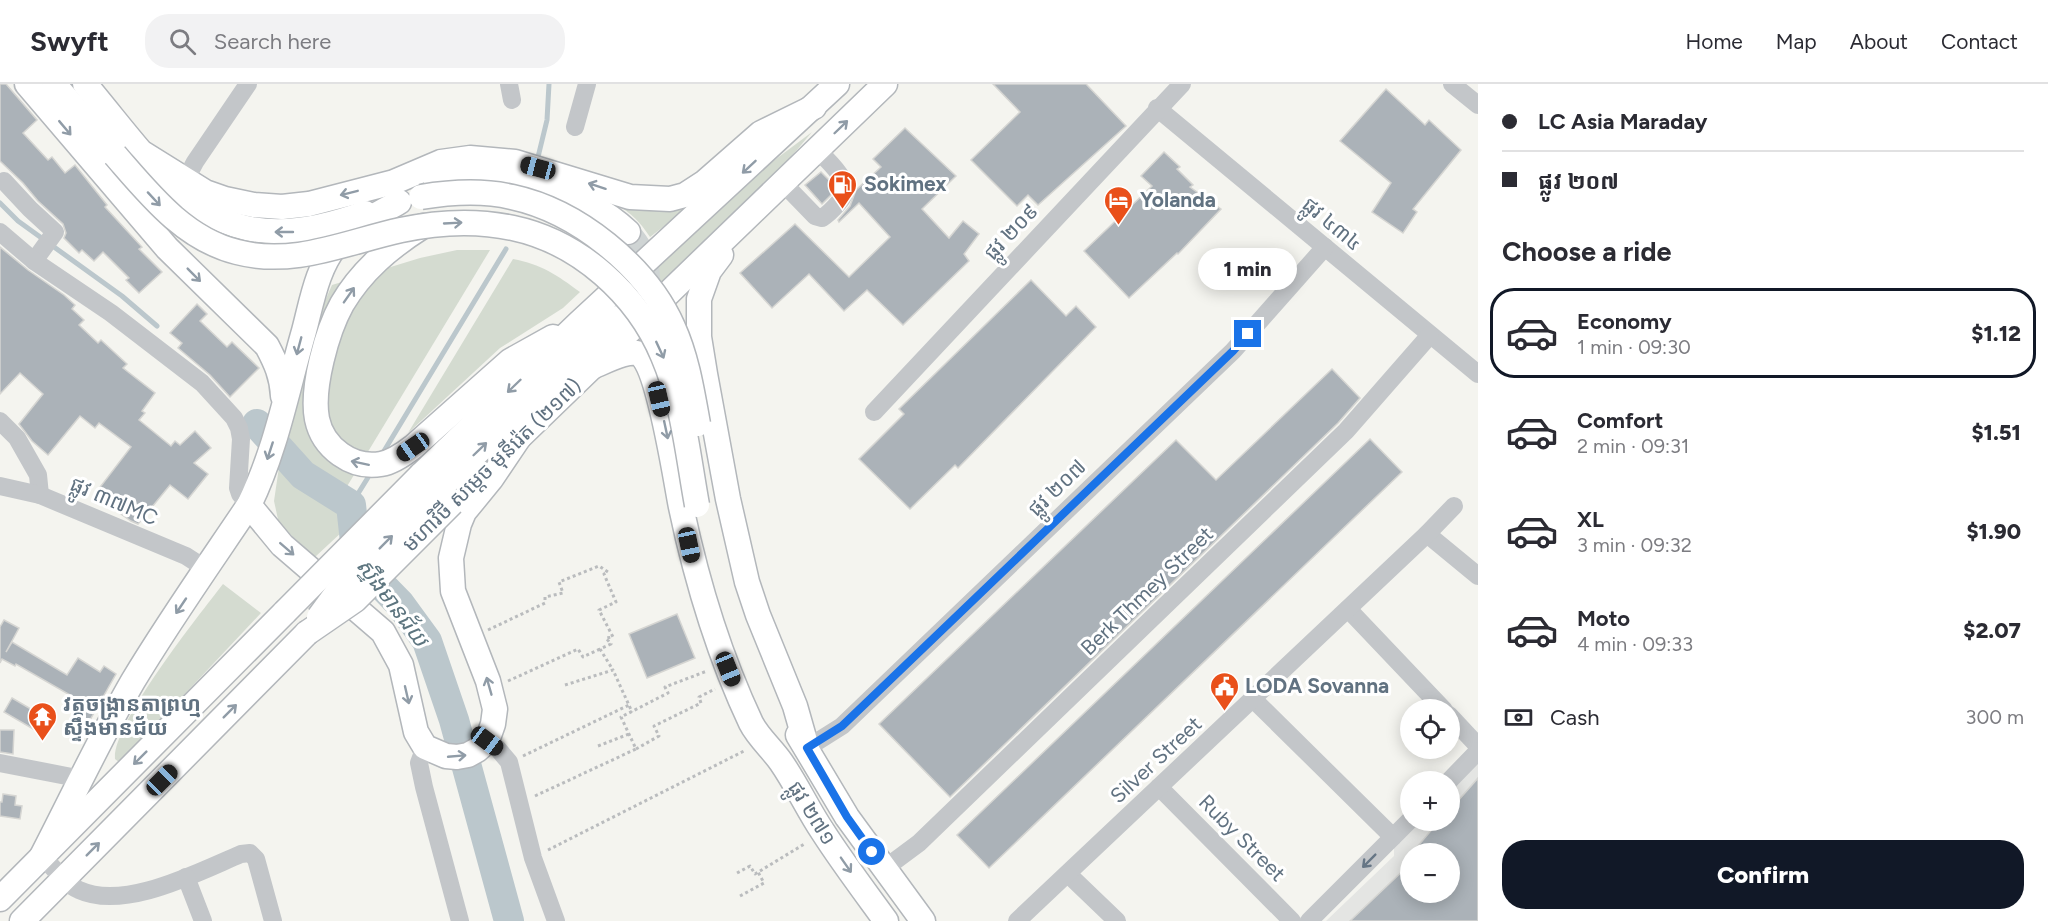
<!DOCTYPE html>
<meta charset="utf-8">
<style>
body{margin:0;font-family:Figtree,"Noto Sans Khmer",sans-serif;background:#f2f2f3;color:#2b2b33;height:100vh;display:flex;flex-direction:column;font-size:22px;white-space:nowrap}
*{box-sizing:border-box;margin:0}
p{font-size:20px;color:#7c7c81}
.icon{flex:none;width:33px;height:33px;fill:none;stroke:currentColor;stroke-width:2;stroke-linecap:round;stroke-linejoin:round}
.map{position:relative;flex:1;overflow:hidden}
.side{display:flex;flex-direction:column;background:#fff;width:570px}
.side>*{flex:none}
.top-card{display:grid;align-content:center;height:132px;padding:0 24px;background:#fff}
.buttons{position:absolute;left:1400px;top:615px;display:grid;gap:12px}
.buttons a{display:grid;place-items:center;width:60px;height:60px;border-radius:50%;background:#fff;box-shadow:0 3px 15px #0003;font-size:30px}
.end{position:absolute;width:27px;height:27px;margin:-14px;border:8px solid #1a73e8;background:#fff;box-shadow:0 0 0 3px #fff}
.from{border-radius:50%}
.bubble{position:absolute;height:42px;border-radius:21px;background:#fff;box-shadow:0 3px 15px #0003;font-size:20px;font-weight:800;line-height:42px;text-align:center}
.car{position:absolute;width:18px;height:36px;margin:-18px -9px;border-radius:8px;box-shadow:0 0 4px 2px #0007;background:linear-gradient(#222 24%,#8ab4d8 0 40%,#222 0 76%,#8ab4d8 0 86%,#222 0)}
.top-card b{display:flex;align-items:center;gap:21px;height:57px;font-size:22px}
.top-card b+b{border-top:2px solid #e1e1e2}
.top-card i{width:15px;height:15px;background:#2b2b33}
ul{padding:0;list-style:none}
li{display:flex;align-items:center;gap:18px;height:90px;margin:0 12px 9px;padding:0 12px;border:3px solid transparent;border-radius:24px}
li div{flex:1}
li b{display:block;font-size:22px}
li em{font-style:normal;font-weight:800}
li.selected{border-color:#111827}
li>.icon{width:54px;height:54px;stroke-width:1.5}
h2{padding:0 24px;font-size:27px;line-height:72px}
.pay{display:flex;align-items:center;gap:15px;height:66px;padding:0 24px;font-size:22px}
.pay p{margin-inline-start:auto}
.primary-button{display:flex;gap:12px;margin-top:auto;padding:12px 24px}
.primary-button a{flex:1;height:69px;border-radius:24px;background:#111827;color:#fff;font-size:24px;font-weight:800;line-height:69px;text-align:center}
header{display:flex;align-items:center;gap:36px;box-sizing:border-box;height:84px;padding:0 30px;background:#fff;border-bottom:2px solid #e1e1e2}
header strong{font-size:28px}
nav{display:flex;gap:33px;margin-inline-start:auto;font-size:21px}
.search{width:420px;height:54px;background:#f2f2f3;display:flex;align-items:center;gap:15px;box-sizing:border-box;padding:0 21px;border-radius:24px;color:#7c7c81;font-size:22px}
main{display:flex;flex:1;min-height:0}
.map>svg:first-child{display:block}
.built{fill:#e4e5e3;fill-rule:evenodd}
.green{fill:#d4dbd0}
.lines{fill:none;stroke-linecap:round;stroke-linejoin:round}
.stream{stroke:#bbc7cc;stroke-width:5}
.river{stroke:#bbc7cc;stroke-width:30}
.building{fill:#abb2b8;stroke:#d5d5d2;stroke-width:1.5}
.major-tunnel{stroke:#cfd4d4;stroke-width:24;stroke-dasharray:24 12;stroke-linecap:butt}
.major-casing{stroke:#b3b7bb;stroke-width:27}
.path{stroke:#babcbe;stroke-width:3;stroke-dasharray:3 3;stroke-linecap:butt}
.minor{stroke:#c3c6c9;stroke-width:18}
.major{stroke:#fff;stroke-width:24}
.major-bridge-casing{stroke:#b3b7bb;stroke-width:27;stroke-linecap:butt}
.major-bridge{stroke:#fff;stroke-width:24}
.oneway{stroke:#909ca7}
.oneway2{stroke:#667685}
.route{stroke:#1a73e8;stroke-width:8}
.labels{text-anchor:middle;stroke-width:6;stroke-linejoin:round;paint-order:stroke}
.poi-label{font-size:21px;font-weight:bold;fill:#617281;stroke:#fff;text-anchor:start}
.street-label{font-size:21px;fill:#617281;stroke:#fff}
.water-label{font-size:22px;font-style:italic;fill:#5d757f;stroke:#fff}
</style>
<header>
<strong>Swyft</strong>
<div class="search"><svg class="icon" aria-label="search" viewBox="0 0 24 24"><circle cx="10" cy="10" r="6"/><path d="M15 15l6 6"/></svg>Search here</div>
<nav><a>Home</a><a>Map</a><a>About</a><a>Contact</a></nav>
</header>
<main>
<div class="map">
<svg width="1478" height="837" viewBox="0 0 1478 837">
<rect width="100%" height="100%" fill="#f4f4ef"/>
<!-- built -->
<path class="built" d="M 1478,678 L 1478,837 L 1326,837 L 1394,772 L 1394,763 L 1417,737 L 1449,736 L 1449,701 ZM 1410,770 L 1449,770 L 1449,808 L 1410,808 Z"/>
<!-- green -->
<g class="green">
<path d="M 812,48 L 763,106 L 659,208 L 657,178 L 752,93 Z"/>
<path d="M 703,112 L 650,153 C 640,138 632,129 616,121 L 654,126 L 671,126 Z"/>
<path d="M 457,166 L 490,166 L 343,409 L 303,381 L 285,362 L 324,219 L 332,201 L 420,174 Z"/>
<path d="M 513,175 C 541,180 557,191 580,208 L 563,224 L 500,264 L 408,349 Z"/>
<path d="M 279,383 L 295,401 L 341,429 L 343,447 L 315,473 L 279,440 L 274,417 Z"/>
<path d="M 223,500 L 261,529 L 120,679 L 115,675 C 112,640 199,531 223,500 Z"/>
</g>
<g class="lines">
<!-- stream -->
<g class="stream">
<path d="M 538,73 L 547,36 L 549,0"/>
<path d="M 0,119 L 18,137 L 122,212 L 157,242"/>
<path d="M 381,372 L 506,165"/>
<path d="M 351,421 L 372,387"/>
</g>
<!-- river -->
<path class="river" d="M 257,340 L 303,391 L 351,421 L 357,476 L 400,520 L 427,557 L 454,636 L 509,837"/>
</g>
<!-- building -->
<g class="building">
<path d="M 0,0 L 6,0 L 37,36 L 23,49 L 48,76 L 52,73 L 65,89 L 75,81 L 107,121 L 105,123 L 142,163 L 139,165 L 162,188 L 139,209 L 126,196 L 129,194 L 103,168 L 94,177 L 82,166 L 79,169 L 64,154 L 66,149 L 63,140 L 38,117 L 23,99 L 0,77 Z"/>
<path d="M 993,0 L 1086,0 L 1126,42 L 1038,121 L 1028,111 L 1017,122 L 971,76 L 1020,28 Z"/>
<path d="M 1386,5 L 1425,41 L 1429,36 L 1461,66 L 1413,125 L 1417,128 L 1403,149 L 1372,128 L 1391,99 L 1340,57 Z"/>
<path d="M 905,44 L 956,92 L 922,125 L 949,154 L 963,137 L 979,150 L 964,170 L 969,177 L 903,241 L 867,206 L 844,227 L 809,190 L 772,224 L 740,189 L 795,140 L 849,193 L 890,153 L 859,119 L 839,138 L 838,136 L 850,122 L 856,106 L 881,83 L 873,75 Z"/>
<path d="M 1164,68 L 1180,83 L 1177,85 L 1193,101 L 1190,103 L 1221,125 L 1178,170 L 1177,169 L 1129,214 L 1084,167 L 1152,102 L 1141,92 Z"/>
<path d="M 821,88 L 832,99 L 833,104 L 831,111 L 822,120 L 805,101 Z"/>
<path d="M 0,163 L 28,186 L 64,211 L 75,221 L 72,225 L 84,236 L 79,241 L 98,259 L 101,256 L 127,280 L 123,284 L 155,309 L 142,327 L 145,329 L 139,336 L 171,362 L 175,357 L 180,361 L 195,347 L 211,364 L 194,379 L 208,390 L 188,415 L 170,401 L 138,440 L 131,437 L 94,411 L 131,363 L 99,339 L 95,344 L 80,332 L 48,371 L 32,357 L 19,340 L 43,310 L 20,289 L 0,310 Z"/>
<path d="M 1031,196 L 1066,232 L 1076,222 L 1096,243 L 958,384 L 955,381 L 910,425 L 859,375 L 904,330 L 899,325 Z"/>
<path d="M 197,220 L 207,230 L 200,237 L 227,263 L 232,258 L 259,284 L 230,313 L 210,291 L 178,264 L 182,259 L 170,249 Z"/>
<path d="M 1332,285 L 1360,314 L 1338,339 L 950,713 L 879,640 L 1176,356 L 1216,396 Z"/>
<path d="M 1370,355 L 1402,388 L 989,784 L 957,751 Z"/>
<path d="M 677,530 L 695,574 L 647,594 L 629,550 Z"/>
<path d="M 4,536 L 19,544 L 6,568 L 12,558 L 67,591 L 78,574 L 100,588 L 104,582 L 116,590 L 77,659 L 64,650 L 84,619 L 16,580 L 15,582 L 2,575 L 0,579 L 0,543 Z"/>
<path d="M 12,614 L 48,635 L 40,649 L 4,628 Z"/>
<path d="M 0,646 L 14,646 L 13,670 L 0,668 Z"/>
<path d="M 1478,694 L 1478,837 L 1350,837 L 1410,780 L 1410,808 L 1449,808 L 1449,770 L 1411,770 L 1440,736 L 1449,736 L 1449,727 Z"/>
<path d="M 3,710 L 16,712 L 15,721 L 22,722 L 20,735 L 0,732 L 0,718 L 2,718 Z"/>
</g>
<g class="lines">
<!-- major-tunnel -->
<path class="major-tunnel" d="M 628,148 C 641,163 648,176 648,195"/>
<defs>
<g id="major">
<path d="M 27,0 L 167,164 L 267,262 C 276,279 282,292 283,312"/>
<path d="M 54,0 L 115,71"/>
<path d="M 85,0 C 172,104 213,185 365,129"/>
<path d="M 144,70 L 205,108 L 225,115 L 254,121 L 282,123 L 309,120 L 394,98 L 441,78 L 470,74 L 515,78 L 630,113 L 670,115 L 685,111 L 705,98 L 761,49 L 814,23"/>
<path d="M 434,92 C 497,84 582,104 628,148"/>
<path d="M 423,142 C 390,163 362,186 342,220 C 327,247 311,304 317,335 C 323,364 352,385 381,380 C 393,378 404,370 413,363 L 510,277 L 553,253"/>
<path d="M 721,171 L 709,187 L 699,215 L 699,253 L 705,290 L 728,415 L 747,498 L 758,531 L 795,622 L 807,664"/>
<path d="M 594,282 C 604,278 632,263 641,271 C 660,289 675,393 681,423 C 697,499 718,569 751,639 C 758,653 772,665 781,678 C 797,701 808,726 823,748 C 843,779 865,808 886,837"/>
<path d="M 509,363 L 885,0"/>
<path d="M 421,391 L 579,239 L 837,0"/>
<path d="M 438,406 L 617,234"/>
<path d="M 249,421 L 282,461 L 383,548 L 401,581 L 416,648 L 425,663 L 446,672 L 457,673 L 468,671 L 477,666 L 487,657 L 493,640 L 495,625 L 488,597 L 453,507 L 451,474 L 459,440 L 464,428 L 491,395 L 520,352"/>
<path d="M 798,651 L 847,733 L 923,837"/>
<path d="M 42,772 C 72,714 100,654 133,597 C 169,537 210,479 249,421 C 276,366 287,306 304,247 C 312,217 317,183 338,159 C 354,141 379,130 399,118"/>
<path d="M 0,815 L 285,528"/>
<path d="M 22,837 L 307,549"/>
</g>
</defs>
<!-- major casing -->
<use href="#major" class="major-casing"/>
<!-- path -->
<g class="path">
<path d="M 488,546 L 545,519 L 545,513 L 563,509 L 559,498 L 599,482 L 608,488 L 604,490 L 616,518 L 599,526 L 613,553 L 606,554 L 611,560 L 600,565 L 613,586"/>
<path d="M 508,597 L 578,565 L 583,573 L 600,565"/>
<path d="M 565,601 L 613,586 L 632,628"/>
<path d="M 598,662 L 629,650"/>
<path d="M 636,665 L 659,652 L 654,642 L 701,619 L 699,613 L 715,605"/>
<path d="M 523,672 L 629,621"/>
<path d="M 535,712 L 636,665 L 621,633 L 668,609 L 665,603 L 707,587"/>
<path d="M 548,766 L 746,666"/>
<path d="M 737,789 L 750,782 L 755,790 L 806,759"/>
<path d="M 740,812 L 764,799 L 758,788"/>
</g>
<!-- minor -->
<g class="minor">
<path d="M 509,0 L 512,16"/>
<path d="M 1452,0 L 1478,21"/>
<path d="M 1157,24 L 1478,290"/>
<path d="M 575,43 L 587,0"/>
<path d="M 4,97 L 30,125 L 55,148 L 34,177"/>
<path d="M 185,97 L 195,78 L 248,0"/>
<path d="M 783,99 L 815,132 L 822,134 C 830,129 834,124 840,117 C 855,98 830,80 817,65"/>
<path d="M 0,148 L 34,177 L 111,229 L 202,299 L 234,334 L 239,344 L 241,355 L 238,404 L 240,410 L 249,421"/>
<path d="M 874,328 L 1182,0"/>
<path d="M 0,337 L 17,354 L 38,391 L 40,411"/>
<path d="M 0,402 L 40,411 L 186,472 L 206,485"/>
<path d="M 1427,450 L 1478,492"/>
<path d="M 1348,525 L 1444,626"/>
<path d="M 1253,615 L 1393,753"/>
<path d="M 1449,631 L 1478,662"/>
<path d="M 487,657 L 498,665 L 509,678 L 533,774 L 556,837"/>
<path d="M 425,663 L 419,679 L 424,703 L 460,837"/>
<path d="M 807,664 L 842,642 L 1233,267 L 1325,163"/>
<path d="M 0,679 L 82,695"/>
<path d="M 1448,698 L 1478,667"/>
<path d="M 1159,703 L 1292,837"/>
<path d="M 42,772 C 53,783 65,800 79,806 C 125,827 198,788 241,770 L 250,769 L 256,775 L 273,837"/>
<path d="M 884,785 L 919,759 L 1346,347 L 1430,251"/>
<path d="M 1068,790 L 1117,837"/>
<path d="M 186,793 L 203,837"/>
<path d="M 1017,837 L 1427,450 L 1454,422"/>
<path d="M 1309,837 L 1410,736"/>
</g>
<!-- major -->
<use href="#major" class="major"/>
<defs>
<g id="major-bridge">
<path d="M 115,71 C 149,110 184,155 237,168 C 294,183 346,158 401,146 C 438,138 476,136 513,144 C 579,158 637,210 663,272 C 683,318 688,372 697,421"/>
<path d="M 421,113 C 451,108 482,106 512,113 C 577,127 646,182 673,243 C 687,274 692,307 698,340"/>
<path d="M 285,528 L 421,391"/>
<path d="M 319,533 L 341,503 L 438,406"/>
<path d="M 307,549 L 355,516 L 452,419"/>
</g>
</defs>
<!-- major-bridge casing -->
<use href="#major-bridge" class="major-bridge-casing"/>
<!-- major-bridge -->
<use href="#major-bridge" class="major-bridge"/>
</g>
<!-- one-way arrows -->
<defs><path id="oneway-shaft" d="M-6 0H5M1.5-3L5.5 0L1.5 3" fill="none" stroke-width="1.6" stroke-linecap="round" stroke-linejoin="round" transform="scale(1.5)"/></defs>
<g class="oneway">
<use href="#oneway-shaft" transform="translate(841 43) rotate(-44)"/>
<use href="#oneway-shaft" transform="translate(65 44) rotate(50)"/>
<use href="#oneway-shaft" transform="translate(749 83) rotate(137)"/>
<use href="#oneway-shaft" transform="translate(597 102) rotate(-162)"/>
<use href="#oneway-shaft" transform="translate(349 109) rotate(166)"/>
<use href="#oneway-shaft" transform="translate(154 115) rotate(47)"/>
<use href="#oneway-shaft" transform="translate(453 139) rotate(-3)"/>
<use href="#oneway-shaft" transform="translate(284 148) rotate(180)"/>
<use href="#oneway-shaft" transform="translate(194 191) rotate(45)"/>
<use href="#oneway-shaft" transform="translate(349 211) rotate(-55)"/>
<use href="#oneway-shaft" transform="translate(299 262) rotate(105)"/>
<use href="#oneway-shaft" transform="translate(660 266) rotate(65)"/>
<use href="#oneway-shaft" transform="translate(514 302) rotate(136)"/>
<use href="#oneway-shaft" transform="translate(666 346) rotate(78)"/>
<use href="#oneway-shaft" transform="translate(480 365) rotate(-44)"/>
<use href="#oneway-shaft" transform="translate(270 367) rotate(108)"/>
<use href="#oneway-shaft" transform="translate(360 379) rotate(-168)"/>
<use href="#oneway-shaft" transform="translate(386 458) rotate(-45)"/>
<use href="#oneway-shaft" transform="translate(287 465) rotate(41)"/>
<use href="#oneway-shaft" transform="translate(181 522) rotate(124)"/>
<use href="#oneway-shaft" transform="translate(489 602) rotate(-106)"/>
<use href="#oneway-shaft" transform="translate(407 611) rotate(77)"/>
<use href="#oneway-shaft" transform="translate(230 627) rotate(-45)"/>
<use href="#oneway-shaft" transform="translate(457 672) rotate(-5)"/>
<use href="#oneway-shaft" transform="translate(140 674) rotate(135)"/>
<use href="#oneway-shaft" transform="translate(93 765) rotate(-45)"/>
<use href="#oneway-shaft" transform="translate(846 781) rotate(55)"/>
</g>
<use class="oneway2" href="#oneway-shaft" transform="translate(1369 777) rotate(135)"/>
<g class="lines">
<!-- route -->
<path class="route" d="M 872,768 L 847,733 L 807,664 L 842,642 L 1233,267 L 1248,250"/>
</g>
<!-- icons -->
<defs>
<symbol id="fuel-pin" viewBox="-11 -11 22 30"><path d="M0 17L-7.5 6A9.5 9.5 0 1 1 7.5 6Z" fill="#e9501a" stroke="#fff"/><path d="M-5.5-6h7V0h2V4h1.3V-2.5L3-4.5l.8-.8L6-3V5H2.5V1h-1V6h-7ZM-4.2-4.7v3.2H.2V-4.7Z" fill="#fff"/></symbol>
<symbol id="hotel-pin" viewBox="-11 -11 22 30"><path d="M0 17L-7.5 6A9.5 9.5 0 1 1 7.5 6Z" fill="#e9501a" stroke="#fff"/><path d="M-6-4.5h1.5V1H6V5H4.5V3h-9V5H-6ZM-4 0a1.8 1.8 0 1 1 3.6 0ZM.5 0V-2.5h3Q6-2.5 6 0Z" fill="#fff"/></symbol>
<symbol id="civic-pin" viewBox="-11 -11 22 30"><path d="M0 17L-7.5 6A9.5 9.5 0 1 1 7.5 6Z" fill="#e9501a" stroke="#fff"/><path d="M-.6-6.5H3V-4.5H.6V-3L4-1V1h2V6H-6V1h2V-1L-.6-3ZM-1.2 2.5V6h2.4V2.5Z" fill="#fff"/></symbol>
<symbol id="temple-pin" viewBox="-11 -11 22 30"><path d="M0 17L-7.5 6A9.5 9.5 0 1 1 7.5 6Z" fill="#e9501a" stroke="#fff"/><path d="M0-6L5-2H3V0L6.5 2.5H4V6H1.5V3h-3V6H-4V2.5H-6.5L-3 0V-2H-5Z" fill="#fff"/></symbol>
</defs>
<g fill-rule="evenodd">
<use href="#fuel-pin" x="826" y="84" width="33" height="45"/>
<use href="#hotel-pin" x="1102" y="100" width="33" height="45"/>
<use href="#civic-pin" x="1208" y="586" width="33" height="45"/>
<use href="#temple-pin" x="26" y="616" width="33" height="45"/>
</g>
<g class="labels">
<!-- poi labels -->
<g class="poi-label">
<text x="864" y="107">Sokimex</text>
<text x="1140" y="123">Yolanda</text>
<text x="1245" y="609">LODA Sovanna</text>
<text x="63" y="627">វត្តចង្ក្រានតាព្រហ្ម<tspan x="63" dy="24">ស្ទឹងមានជ័យ</tspan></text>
</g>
<!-- street labels -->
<g class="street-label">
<text transform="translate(1332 140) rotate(40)" y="7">ផ្លូវ ៤៣៤</text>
<text transform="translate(1011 148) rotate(-47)" y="7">ផ្លូវ ២០៩</text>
<text transform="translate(492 381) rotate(-44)" y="7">មហាវិថី សម្តេច មុនីរ៉េត (២១៧)</text>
<text transform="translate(1057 404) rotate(-44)" y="7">ផ្លូវ ២០៧</text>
<text transform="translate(114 417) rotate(23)" y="7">ផ្លូវ ៣៧MC</text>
<text transform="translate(1147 507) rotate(-44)" y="7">Berk Thmey Street</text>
<text transform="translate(1156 676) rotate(-43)" y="7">Silver Street</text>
<text transform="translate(812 729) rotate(58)" y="7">ផ្លូវ ២៧១</text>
<text transform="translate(1242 754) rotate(45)" y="7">Ruby Street</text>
</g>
<!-- water labels -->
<g class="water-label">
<text transform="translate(393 518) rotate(53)" y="8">ស្ទឹងមានជ័យ</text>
</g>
</g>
</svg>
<div class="buttons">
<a><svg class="icon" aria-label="locate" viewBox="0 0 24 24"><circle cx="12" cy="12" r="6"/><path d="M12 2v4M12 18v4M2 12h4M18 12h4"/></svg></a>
<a>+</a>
<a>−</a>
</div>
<i class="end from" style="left:872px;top:768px"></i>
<i class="end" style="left:1248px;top:250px"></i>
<div class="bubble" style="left:1198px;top:164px;width:99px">1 min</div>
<i class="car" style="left:538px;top:84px;rotate:285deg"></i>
<i class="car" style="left:659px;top:315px;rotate:167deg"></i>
<i class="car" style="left:413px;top:363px;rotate:235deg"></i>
<i class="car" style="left:689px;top:461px;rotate:168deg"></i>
<i class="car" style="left:728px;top:585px;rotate:158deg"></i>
<i class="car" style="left:487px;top:657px;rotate:127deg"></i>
<i class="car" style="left:162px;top:696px;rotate:45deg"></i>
</div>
<section class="side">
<div class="top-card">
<b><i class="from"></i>LC Asia Maraday</b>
<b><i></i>ផ្លូវ ២០៧</b>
</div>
<h2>Choose a ride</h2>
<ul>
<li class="selected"><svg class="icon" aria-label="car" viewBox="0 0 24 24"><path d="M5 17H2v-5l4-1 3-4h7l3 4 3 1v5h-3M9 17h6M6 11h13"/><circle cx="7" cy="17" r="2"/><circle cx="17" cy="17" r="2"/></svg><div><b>Economy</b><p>1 min · 09:30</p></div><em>$1.12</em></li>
<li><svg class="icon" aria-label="car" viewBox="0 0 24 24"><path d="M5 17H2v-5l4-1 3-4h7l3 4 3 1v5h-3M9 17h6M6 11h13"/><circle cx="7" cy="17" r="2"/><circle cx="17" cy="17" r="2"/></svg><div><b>Comfort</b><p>2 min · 09:31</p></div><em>$1.51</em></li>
<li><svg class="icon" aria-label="car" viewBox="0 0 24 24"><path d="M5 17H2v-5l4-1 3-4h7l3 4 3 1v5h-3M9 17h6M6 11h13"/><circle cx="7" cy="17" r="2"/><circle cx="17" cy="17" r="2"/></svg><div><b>XL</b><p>3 min · 09:32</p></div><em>$1.90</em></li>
<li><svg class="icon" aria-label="car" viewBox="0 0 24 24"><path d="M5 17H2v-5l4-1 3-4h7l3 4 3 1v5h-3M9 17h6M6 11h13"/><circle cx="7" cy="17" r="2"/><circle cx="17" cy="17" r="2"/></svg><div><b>Moto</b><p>4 min · 09:33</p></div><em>$2.07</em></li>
</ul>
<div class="pay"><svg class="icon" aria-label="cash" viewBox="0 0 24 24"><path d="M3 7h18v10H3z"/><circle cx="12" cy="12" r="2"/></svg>Cash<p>300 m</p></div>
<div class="primary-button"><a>Confirm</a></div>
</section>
</main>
